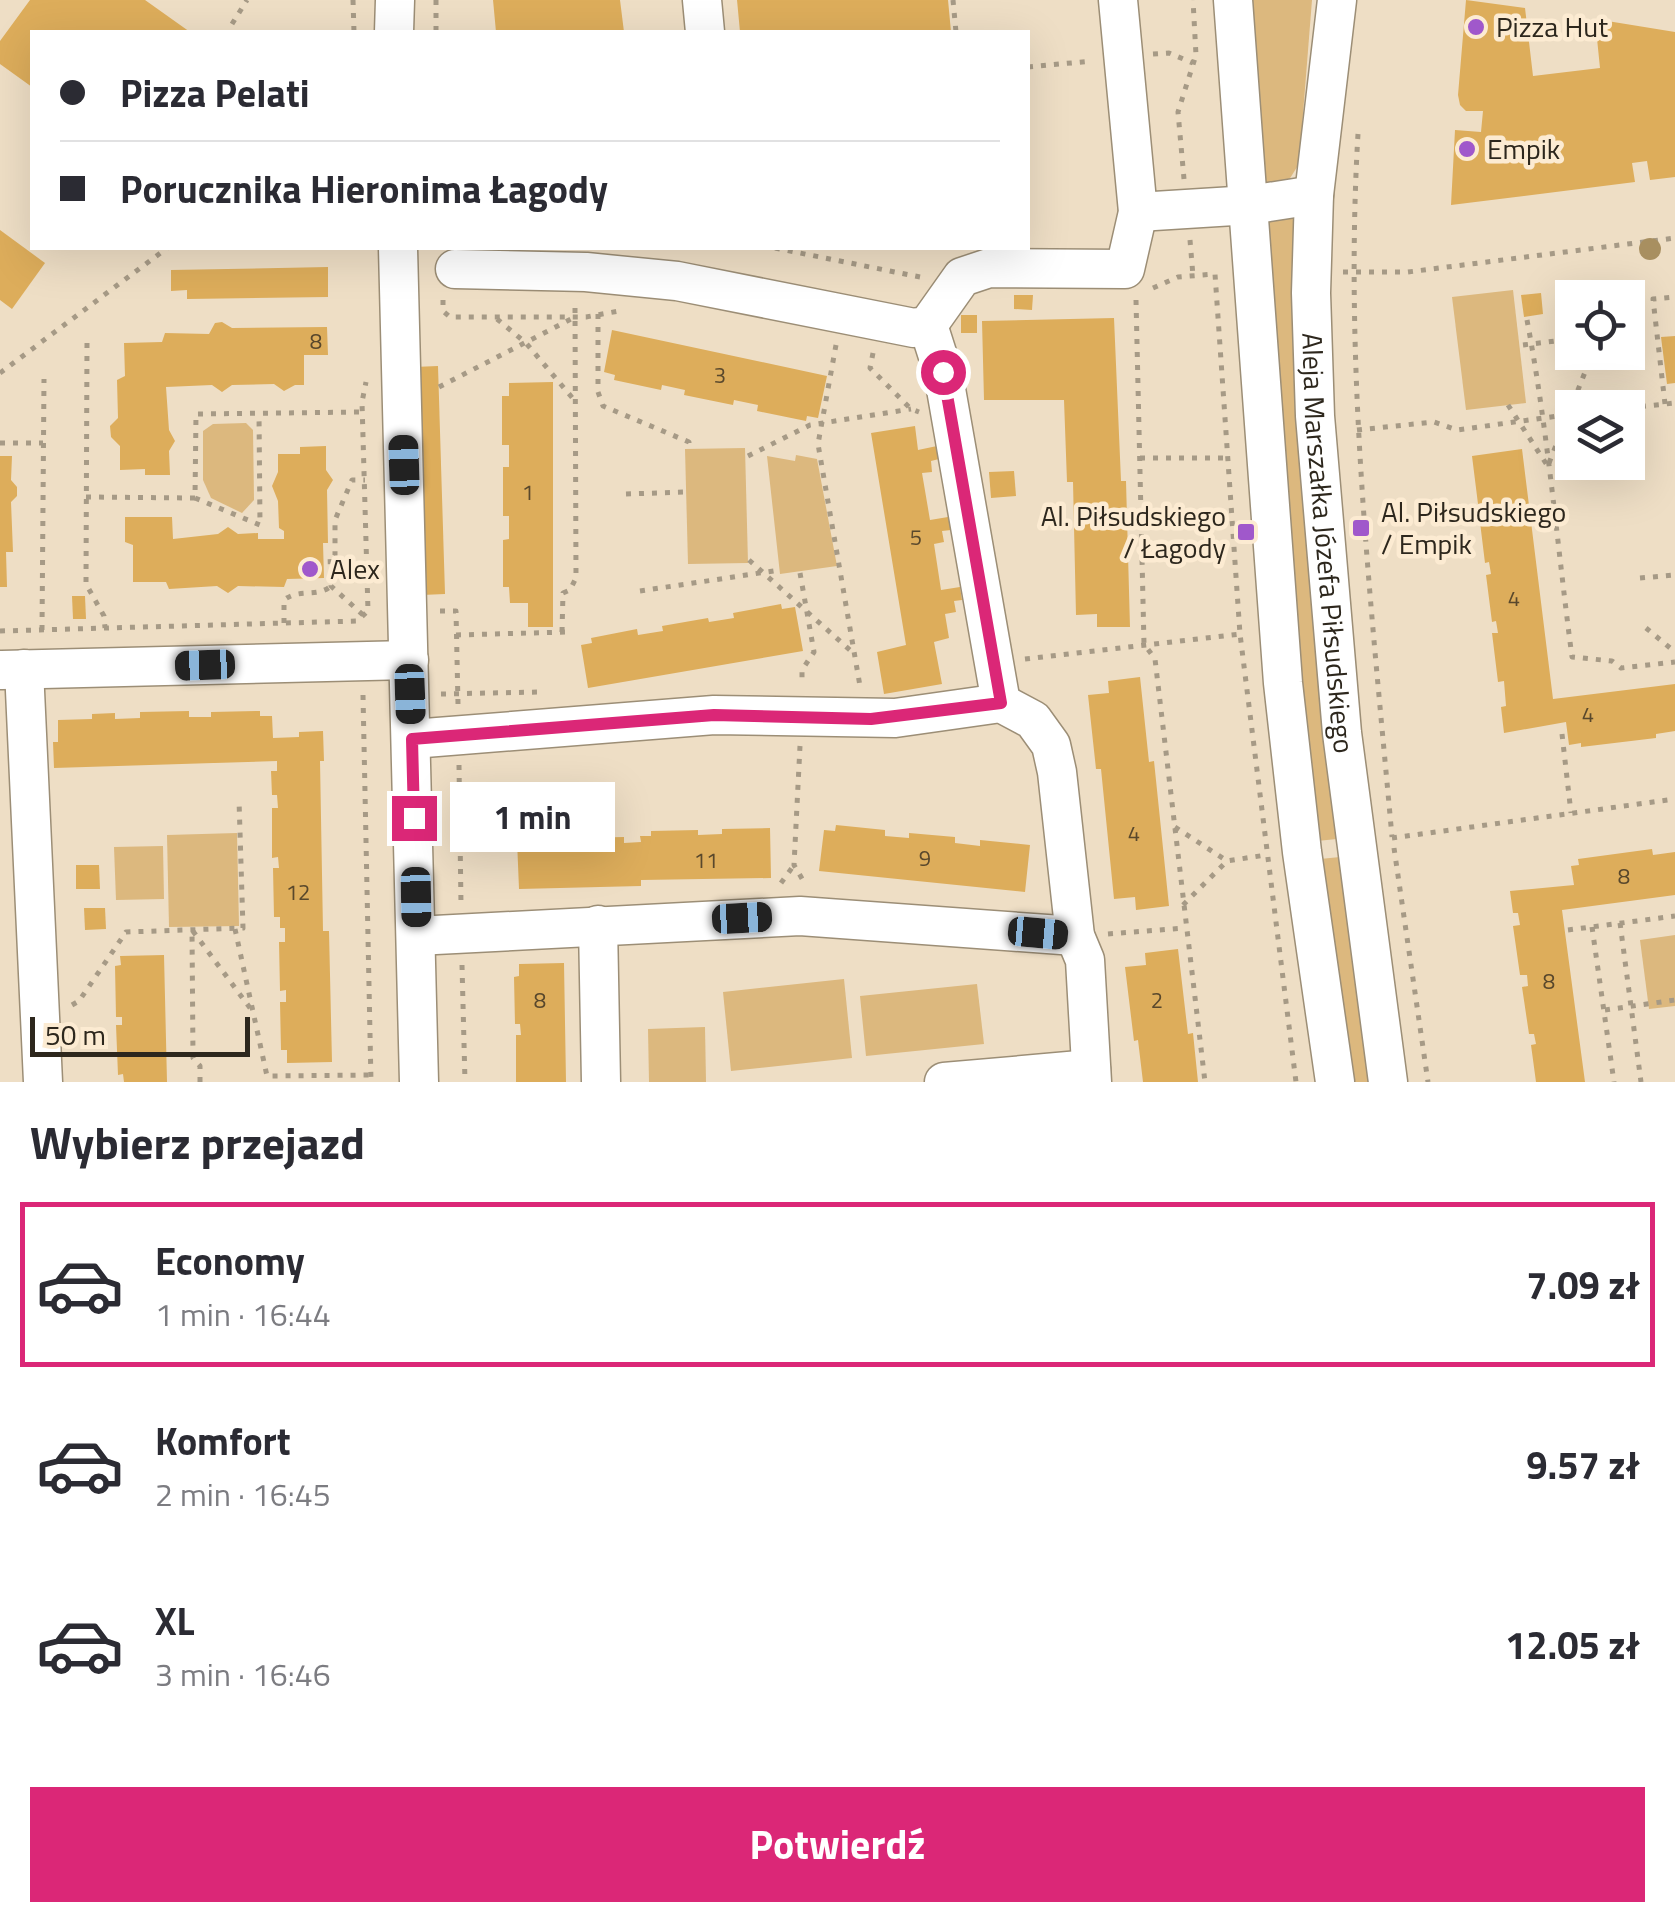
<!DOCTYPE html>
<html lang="pl">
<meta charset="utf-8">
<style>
body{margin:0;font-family:"Titillium Web",sans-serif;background:#f7f7f7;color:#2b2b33;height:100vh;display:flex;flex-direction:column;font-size:38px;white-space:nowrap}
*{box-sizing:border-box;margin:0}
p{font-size:32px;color:#7c7c81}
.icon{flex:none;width:55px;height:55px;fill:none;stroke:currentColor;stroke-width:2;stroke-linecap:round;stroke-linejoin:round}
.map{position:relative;height:1082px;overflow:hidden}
.panel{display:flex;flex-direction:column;background:#fff;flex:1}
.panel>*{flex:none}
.top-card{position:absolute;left:30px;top:30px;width:1000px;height:220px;border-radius:0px;box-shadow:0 10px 40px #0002;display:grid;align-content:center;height:220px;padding:0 30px;background:#fff}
.tools{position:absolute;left:1555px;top:280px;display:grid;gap:20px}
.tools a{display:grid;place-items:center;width:90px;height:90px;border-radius:0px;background:#fff;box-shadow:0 10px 40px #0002;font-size:50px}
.scale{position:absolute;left:30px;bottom:25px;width:220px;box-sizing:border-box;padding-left:10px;border:5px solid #2d271d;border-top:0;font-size:28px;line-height:35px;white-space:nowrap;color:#2d271d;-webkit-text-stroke:8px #fcebd2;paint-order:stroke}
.end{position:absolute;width:45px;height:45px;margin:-22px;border:12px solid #db2777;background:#fff;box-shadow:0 0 0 5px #fff}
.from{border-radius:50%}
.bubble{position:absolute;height:70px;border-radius:0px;background:#fff;box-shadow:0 10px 40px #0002;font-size:32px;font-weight:700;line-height:70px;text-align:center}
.car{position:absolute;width:30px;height:60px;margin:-30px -15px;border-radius:12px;box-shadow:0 0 8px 2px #0007;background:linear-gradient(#222 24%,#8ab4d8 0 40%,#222 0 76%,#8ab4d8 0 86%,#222 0)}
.top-card b{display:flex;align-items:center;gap:35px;height:95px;font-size:38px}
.top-card b+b{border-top:2px solid #e1e1e2}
.top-card i{width:25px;height:25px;background:#2b2b33}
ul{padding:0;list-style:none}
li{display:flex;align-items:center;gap:30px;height:165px;margin:0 20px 15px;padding:0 10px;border:5px solid transparent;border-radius:0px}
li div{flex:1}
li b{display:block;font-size:38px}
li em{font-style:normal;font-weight:700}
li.current{border-color:#db2777}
li>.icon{width:90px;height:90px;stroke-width:1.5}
h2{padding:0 30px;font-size:45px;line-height:120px}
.button{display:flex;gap:20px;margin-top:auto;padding:20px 30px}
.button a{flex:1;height:115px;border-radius:0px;background:#db2777;color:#fff;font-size:40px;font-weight:700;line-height:115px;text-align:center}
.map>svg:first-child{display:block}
.green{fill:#dcb87e}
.building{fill:#ddad5b}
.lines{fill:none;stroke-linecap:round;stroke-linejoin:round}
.minor-casing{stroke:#9c8e76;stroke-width:41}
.path{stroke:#a69a86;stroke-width:5;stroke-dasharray:5 8;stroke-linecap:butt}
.minor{stroke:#fff;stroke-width:38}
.tree{fill:#a88f60}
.route{stroke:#db2777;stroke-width:12}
.poi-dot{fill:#a058cb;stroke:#fcebd2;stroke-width:4}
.labels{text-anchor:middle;stroke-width:9;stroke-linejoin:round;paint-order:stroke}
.number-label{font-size:22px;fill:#59482c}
.poi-label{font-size:28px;fill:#2d271d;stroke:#fcebd2;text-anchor:start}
.street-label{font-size:28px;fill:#2d271d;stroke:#fcebd2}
</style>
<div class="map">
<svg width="1675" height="1082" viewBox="0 0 1675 1082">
<rect width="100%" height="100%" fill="#eedec5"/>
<!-- green -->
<g class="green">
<path d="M 1248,0 L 1312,0 L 1299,164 L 1287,183 L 1265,189 Z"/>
<path d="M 1295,214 L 1337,839 L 1317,841 L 1289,576 L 1267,223 Z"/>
<path d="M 1513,290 L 1526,403 L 1466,410 L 1452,297 Z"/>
<path d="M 246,423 L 253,430 L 254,500 L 242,513 L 211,498 L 203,480 L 203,431 L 213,424 Z"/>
<path d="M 745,448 L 748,563 L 688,564 L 685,449 Z"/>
<path d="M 796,455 L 817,459 L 837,566 L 780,574 L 767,456 L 795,461 Z"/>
<path d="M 237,833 L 239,926 L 169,927 L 167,835 Z"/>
<path d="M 163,846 L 164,899 L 116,900 L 114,847 Z"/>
<path d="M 1340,857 L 1371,1082 L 1351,1082 L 1320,859 Z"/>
<path d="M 1675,935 L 1675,1006 L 1649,1009 L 1640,940 Z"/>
<path d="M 844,979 L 852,1058 L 731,1071 L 723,992 Z"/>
<path d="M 977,984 L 984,1044 L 866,1056 L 860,996 Z"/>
<path d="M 705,1027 L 706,1082 L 649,1082 L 648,1029 Z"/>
</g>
<!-- building -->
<g class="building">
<path d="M 30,0 L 145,0 L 190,32 L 32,32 L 32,87 L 0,64 L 0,41 Z"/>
<path d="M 493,0 L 620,0 L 624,32 L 496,32 Z"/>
<path d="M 737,0 L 948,0 L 951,32 L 740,32 Z"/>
<path d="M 1466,0 L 1525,8 L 1533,76 L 1600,68 L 1595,19 L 1675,32 L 1675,177 L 1650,180 L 1647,161 L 1632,163 L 1635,182 L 1451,205 L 1455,130 L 1481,132 L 1483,111 L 1466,111 L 1460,105 L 1458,95 Z"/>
<path d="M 0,230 L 45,263 L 12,309 L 0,300 Z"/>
<path d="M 328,267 L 328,297 L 187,299 L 187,290 L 171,291 L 171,270 Z"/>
<path d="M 1583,285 L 1585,298 L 1572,298 L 1572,314 L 1563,315 L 1559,288 Z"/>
<path d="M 1541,293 L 1543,314 L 1524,317 L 1521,295 Z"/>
<path d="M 1014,295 L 1033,295 L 1032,310 L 1014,309 Z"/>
<rect x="961" y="315" width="16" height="18"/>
<path d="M 1114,318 L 1121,481 L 1126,481 L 1130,627 L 1097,627 L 1097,614 L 1076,615 L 1073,482 L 1067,482 L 1064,400 L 984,400 L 982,321 Z"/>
<path d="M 222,322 L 232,328 L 327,327 L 328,355 L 304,355 L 304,385 L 295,385 L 284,391 L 274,384 L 232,385 L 222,392 L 212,385 L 166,387 L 169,430 L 175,441 L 169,451 L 170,475 L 145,475 L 145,469 L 120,470 L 120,446 L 111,437 L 110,426 L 118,418 L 117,380 L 125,376 L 124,343 L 162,342 L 165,333 L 209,334 L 215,323 Z"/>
<path d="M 612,330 L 827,376 L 818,418 L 807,416 L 806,421 L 757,411 L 758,405 L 734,400 L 733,405 L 684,395 L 685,390 L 662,385 L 661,390 L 614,380 L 615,375 L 604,372 Z"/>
<path d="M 1675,336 L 1675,383 L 1667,384 L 1661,337 Z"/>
<path d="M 438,366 L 445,594 L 422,595 L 414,367 Z"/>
<path d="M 553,382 L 553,627 L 528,627 L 528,603 L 510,603 L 509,587 L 503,587 L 503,540 L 509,539 L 509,516 L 503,516 L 503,467 L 509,467 L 509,445 L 502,445 L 502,396 L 509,396 L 509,383 Z"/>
<path d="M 915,426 L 918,450 L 937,446 L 939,459 L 931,461 L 932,472 L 922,473 L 930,520 L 948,517 L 951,530 L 942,531 L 944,542 L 934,544 L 941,590 L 960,587 L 962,600 L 954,601 L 956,612 L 945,614 L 949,638 L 934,642 L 942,684 L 884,694 L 877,652 L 906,645 L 871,433 Z"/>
<path d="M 326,446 L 326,470 L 333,480 L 327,490 L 328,543 L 323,543 L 324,578 L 287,579 L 284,587 L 238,586 L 228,593 L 217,586 L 169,589 L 166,582 L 133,582 L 133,545 L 125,542 L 125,517 L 172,517 L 173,539 L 218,534 L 228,527 L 238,534 L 258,533 L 258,539 L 284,539 L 284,531 L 279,528 L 278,501 L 272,486 L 278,472 L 278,454 L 300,454 L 300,447 Z"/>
<path d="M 1522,449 L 1553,699 L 1675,684 L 1675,731 L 1656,734 L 1656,738 L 1581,747 L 1581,743 L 1569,745 L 1566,722 L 1504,733 L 1501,707 L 1506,706 L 1504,681 L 1498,682 L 1492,633 L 1498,633 L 1496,621 L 1492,622 L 1486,575 L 1491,574 L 1489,562 L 1485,563 L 1479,514 L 1483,514 L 1482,503 L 1478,504 L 1472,456 Z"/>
<path d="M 0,456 L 12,456 L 11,480 L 17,487 L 17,496 L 11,502 L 13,552 L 6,552 L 7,587 L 0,587 Z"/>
<path d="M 1014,471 L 1016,496 L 991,498 L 989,472 Z"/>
<path d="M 72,596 L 85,596 L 86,619 L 73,619 Z"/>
<path d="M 781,604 L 782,609 L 795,607 L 803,651 L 588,688 L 581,645 L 592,643 L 591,638 L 637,629 L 638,635 L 663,631 L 662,626 L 708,618 L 709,622 L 734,618 L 733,613 Z"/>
<path d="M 1140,677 L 1149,762 L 1154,761 L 1169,906 L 1136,910 L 1135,897 L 1114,899 L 1101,769 L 1096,769 L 1088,695 L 1109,693 L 1108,681 Z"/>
<path d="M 189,711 L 189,717 L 211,717 L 211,712 L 260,711 L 260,716 L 272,716 L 273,738 L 299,737 L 299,732 L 323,731 L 324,761 L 320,761 L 323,931 L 329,931 L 332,1062 L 287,1063 L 287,1050 L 281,1050 L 280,1002 L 286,1002 L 286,990 L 280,991 L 279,942 L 285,942 L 285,928 L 280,928 L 280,917 L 274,917 L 273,868 L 279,868 L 278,857 L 272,858 L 272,808 L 278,808 L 277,795 L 272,795 L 271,771 L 277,771 L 277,761 L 54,768 L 53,742 L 58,742 L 58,720 L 92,719 L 92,714 L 115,713 L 115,719 L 140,718 L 140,712 Z"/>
<path d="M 836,825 L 885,830 L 885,836 L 909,838 L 909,833 L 955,837 L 955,843 L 980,846 L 980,840 L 1030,845 L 1025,892 L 819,871 L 824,830 L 835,831 Z"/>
<path d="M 770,828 L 771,878 L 641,880 L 641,886 L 519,889 L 517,840 L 565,839 L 565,844 L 577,843 L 577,838 L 624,837 L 624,843 L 641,842 L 640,836 L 651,836 L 651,831 L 698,830 L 698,835 L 722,834 L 722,829 Z"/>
<path d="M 1652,849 L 1653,855 L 1675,852 L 1675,895 L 1562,910 L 1585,1082 L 1536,1082 L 1531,1045 L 1536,1044 L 1534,1034 L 1529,1034 L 1522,987 L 1528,986 L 1527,975 L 1520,975 L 1513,926 L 1520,925 L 1518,913 L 1513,913 L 1510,891 L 1574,885 L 1571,866 L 1579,865 L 1578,859 Z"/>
<path d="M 76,865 L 99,865 L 100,889 L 76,889 Z"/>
<path d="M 84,908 L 105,908 L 106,929 L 85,930 Z"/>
<path d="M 1178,949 L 1188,1034 L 1193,1033 L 1198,1082 L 1143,1082 L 1138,1040 L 1134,1041 L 1125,967 L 1146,965 L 1145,953 Z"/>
<path d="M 164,955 L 167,1082 L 124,1082 L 123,1074 L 118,1075 L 116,1025 L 122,1025 L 122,1017 L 116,1017 L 115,966 L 121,965 L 120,956 Z"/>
<path d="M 564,963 L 566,1082 L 516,1082 L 516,1035 L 521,1035 L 520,1024 L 515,1024 L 514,977 L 519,976 L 519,964 Z"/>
</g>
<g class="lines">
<defs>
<g id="minor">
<path d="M 702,0 L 705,32"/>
<path d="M 1233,0 L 1283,683 L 1302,852 L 1335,1082"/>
<path id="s1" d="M 1337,0 L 1314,195 L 1311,293 L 1315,416 L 1342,733 L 1388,1082"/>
<path d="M 394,32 L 395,0"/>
<path d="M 1138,212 L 1250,205 L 1314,195"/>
<path d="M 398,248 L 419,1082"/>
<path d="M 455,269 L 586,272 L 677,281 L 914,328 L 928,325 L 962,277 L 989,268 L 1125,269 L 1138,212 L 1118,0"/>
<path d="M 928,325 L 943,372 L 1001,703"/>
<path d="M 24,669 L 43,1082"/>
<path d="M 2,670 L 409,660"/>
<path d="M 412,739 L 714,715 L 895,718 L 1001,703 L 1033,720 L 1051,745 L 1057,772 L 1075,936 L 1085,960 L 1092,1082"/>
<path d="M 598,925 L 601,1082"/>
<path d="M 416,936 L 800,916 L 1075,936"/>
<path d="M 944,1082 L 1091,1069"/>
</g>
</defs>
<!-- minor casing -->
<use href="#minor" class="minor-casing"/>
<!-- path -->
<g class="path">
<path d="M 353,0 L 354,32"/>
<path d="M 436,0 L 436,32"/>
<path d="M 953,0 L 956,32"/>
<path d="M 232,24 L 247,0"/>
<path d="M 1153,54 L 1169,53 L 1193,63"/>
<path d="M 1028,67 L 1092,61"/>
<path d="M 1358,134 C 1344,369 1371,603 1392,837"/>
<path d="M 1184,179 L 1178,112 L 1196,55 L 1193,0"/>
<path d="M 1190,240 L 1193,276"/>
<path d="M 775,248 L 920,277"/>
<path d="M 1343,272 L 1408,272 L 1675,238"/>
<path d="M 1153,288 L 1178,277 L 1215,274 L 1240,634 L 1296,1082"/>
<path d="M 443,300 L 443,311 L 450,317 L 586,317 L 619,311"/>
<path d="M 1136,300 L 1144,644 L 1155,659 L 1205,1082"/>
<path d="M 598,314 L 598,392 L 603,406 L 689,442 L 689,446"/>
<path d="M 497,319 L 526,343 L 575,401"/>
<path d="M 1527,320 C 1548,431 1557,544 1572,657 L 1612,661 L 1621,668 L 1675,662"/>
<path d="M 87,343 L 86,584 L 104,616 L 105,628"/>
<path d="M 836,345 L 818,444 L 860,686"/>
<path d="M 1523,345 L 1572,339"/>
<path d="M 873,353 L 870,368 L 911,409 L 919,412"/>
<path d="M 0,373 L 167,248"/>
<path d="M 439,387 L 575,317"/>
<path d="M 1665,404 L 1653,299 L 1675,297"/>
<path d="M 1508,405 L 1547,465"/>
<path d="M 1628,408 L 1675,403"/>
<path d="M 1357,430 L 1434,422 L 1457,430 L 1572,414"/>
<path d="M 0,443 L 43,443"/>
<path d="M 748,456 L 810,425 L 911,409"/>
<path d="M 1140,458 L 1226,458"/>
<path d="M 1549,463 L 1593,352"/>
<path d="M 626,494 L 686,492"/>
<path d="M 86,497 L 195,498 L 196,414 L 362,412"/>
<path d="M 195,498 L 260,525 L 259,414"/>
<path d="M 749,560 L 851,651"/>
<path d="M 800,573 L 814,652 L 802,670 L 802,685"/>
<path d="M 1640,578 L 1675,575"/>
<path d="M 640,591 L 780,570"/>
<path d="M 440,611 L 456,611 L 458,704"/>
<path d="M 363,615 L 331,586 L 330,555 L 335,555 L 335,520 L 352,480 L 365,480"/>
<path d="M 284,623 L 284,600 C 299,588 317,598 331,586"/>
<path d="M 1646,628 L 1675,652"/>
<path d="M 42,630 L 44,379"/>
<path d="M 0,631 L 357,621 L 368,611 L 362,402 L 366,382"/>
<path d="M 562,632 L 563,593 L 570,590 L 576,578 L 575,306"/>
<path d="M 456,635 L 568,632"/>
<path d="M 1025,659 L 1240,634"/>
<path d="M 441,694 L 540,692"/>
<path d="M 363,695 L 371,1082"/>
<path d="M 1562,734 L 1571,813"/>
<path d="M 800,746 L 794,865 L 804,882"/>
<path d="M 459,765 L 461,904"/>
<path d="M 1175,827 L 1227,861"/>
<path d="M 1392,838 L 1675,799"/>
<path d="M 1394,848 L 1428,1082"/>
<path d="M 781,883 L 794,865"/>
<path d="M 1183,905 L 1227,861 L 1266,855"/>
<path d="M 1620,923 L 1641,1082"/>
<path d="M 1592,927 L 1614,1082"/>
<path d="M 235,929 L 267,1076 L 371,1075"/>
<path d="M 1568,930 L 1675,916"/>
<path d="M 1108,934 L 1185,928"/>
<path d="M 462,965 L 465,1082"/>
<path d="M 72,1005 L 79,1001 L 126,932 L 243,928 L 239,800"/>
<path d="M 1605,1010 L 1675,1000"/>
<path d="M 200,1082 L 200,1066 L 193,1058 L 192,930 L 253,1012"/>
</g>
<!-- minor -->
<use href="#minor" class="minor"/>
</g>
<!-- trees -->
<circle class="tree" cx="1650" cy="249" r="11"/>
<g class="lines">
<!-- route -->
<path class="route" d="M 414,818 L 412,739 L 714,715 L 871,719 L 1001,703 L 943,372"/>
</g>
<!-- markers -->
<g class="poi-dot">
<circle cx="1476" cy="27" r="10"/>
<circle cx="1467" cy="149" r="10"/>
<rect x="1351" y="518" width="20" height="20" rx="5"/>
<rect x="1236" y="522" width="20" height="20" rx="5"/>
<circle cx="310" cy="569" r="10"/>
</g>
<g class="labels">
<!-- number labels -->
<g class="number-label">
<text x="316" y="349">8</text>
<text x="720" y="383">3</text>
<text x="528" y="500">1</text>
<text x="916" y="545">5</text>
<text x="1514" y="606">4</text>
<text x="1588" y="722">4</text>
<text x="1134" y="841">4</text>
<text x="925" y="866">9</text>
<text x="706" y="868">11</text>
<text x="1624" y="884">8</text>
<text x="298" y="900">12</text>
<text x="1549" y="989">8</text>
<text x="540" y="1008">8</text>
<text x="1157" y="1008">2</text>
</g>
<!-- poi labels -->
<g class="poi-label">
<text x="1496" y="37">Pizza Hut</text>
<text x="1487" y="159">Empik</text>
<text x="1381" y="522">Al. Piłsudskiego<tspan x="1381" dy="32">/ Empik</tspan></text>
<text x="1226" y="526" text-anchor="end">Al. Piłsudskiego<tspan x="1226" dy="32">/ Łagody</tspan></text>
<text x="330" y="579">Alex</text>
</g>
<!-- street labels -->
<g class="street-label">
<text dy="10" stroke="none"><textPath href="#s1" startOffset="545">Aleja Marszałka Józefa Piłsudskiego</textPath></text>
</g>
</g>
</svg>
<div class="tools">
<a><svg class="icon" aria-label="locate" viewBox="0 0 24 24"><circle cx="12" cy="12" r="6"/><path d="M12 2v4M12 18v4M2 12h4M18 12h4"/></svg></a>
<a><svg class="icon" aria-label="layers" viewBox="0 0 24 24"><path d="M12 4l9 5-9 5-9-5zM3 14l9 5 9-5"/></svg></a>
</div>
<div class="scale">50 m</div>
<i class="end from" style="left:943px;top:372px"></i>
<i class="end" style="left:414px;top:818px"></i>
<div class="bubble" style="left:450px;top:782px;width:165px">1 min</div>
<i class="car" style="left:404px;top:465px;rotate:358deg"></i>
<i class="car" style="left:205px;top:665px;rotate:268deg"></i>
<i class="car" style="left:410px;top:694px;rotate:178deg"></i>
<i class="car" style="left:416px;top:897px;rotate:179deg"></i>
<i class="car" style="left:742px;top:918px;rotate:87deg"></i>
<i class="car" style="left:1038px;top:933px;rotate:95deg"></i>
<div class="top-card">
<b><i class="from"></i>Pizza Pelati</b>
<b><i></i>Porucznika Hieronima Łagody</b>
</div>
</div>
<section class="panel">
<h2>Wybierz przejazd</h2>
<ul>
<li class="current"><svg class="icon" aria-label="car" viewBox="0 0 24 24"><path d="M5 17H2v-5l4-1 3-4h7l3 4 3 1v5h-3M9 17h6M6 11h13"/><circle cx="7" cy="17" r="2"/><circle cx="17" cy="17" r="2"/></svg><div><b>Economy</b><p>1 min · 16:44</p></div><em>7.09 zł</em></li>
<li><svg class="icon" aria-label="car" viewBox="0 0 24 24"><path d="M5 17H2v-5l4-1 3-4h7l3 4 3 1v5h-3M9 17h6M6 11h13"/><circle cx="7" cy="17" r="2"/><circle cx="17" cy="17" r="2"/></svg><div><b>Komfort</b><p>2 min · 16:45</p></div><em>9.57 zł</em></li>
<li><svg class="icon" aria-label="car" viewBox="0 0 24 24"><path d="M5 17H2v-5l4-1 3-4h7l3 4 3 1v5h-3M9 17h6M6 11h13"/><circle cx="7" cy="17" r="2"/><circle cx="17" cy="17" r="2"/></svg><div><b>XL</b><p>3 min · 16:46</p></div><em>12.05 zł</em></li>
</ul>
<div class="button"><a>Potwierdź</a></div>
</section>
